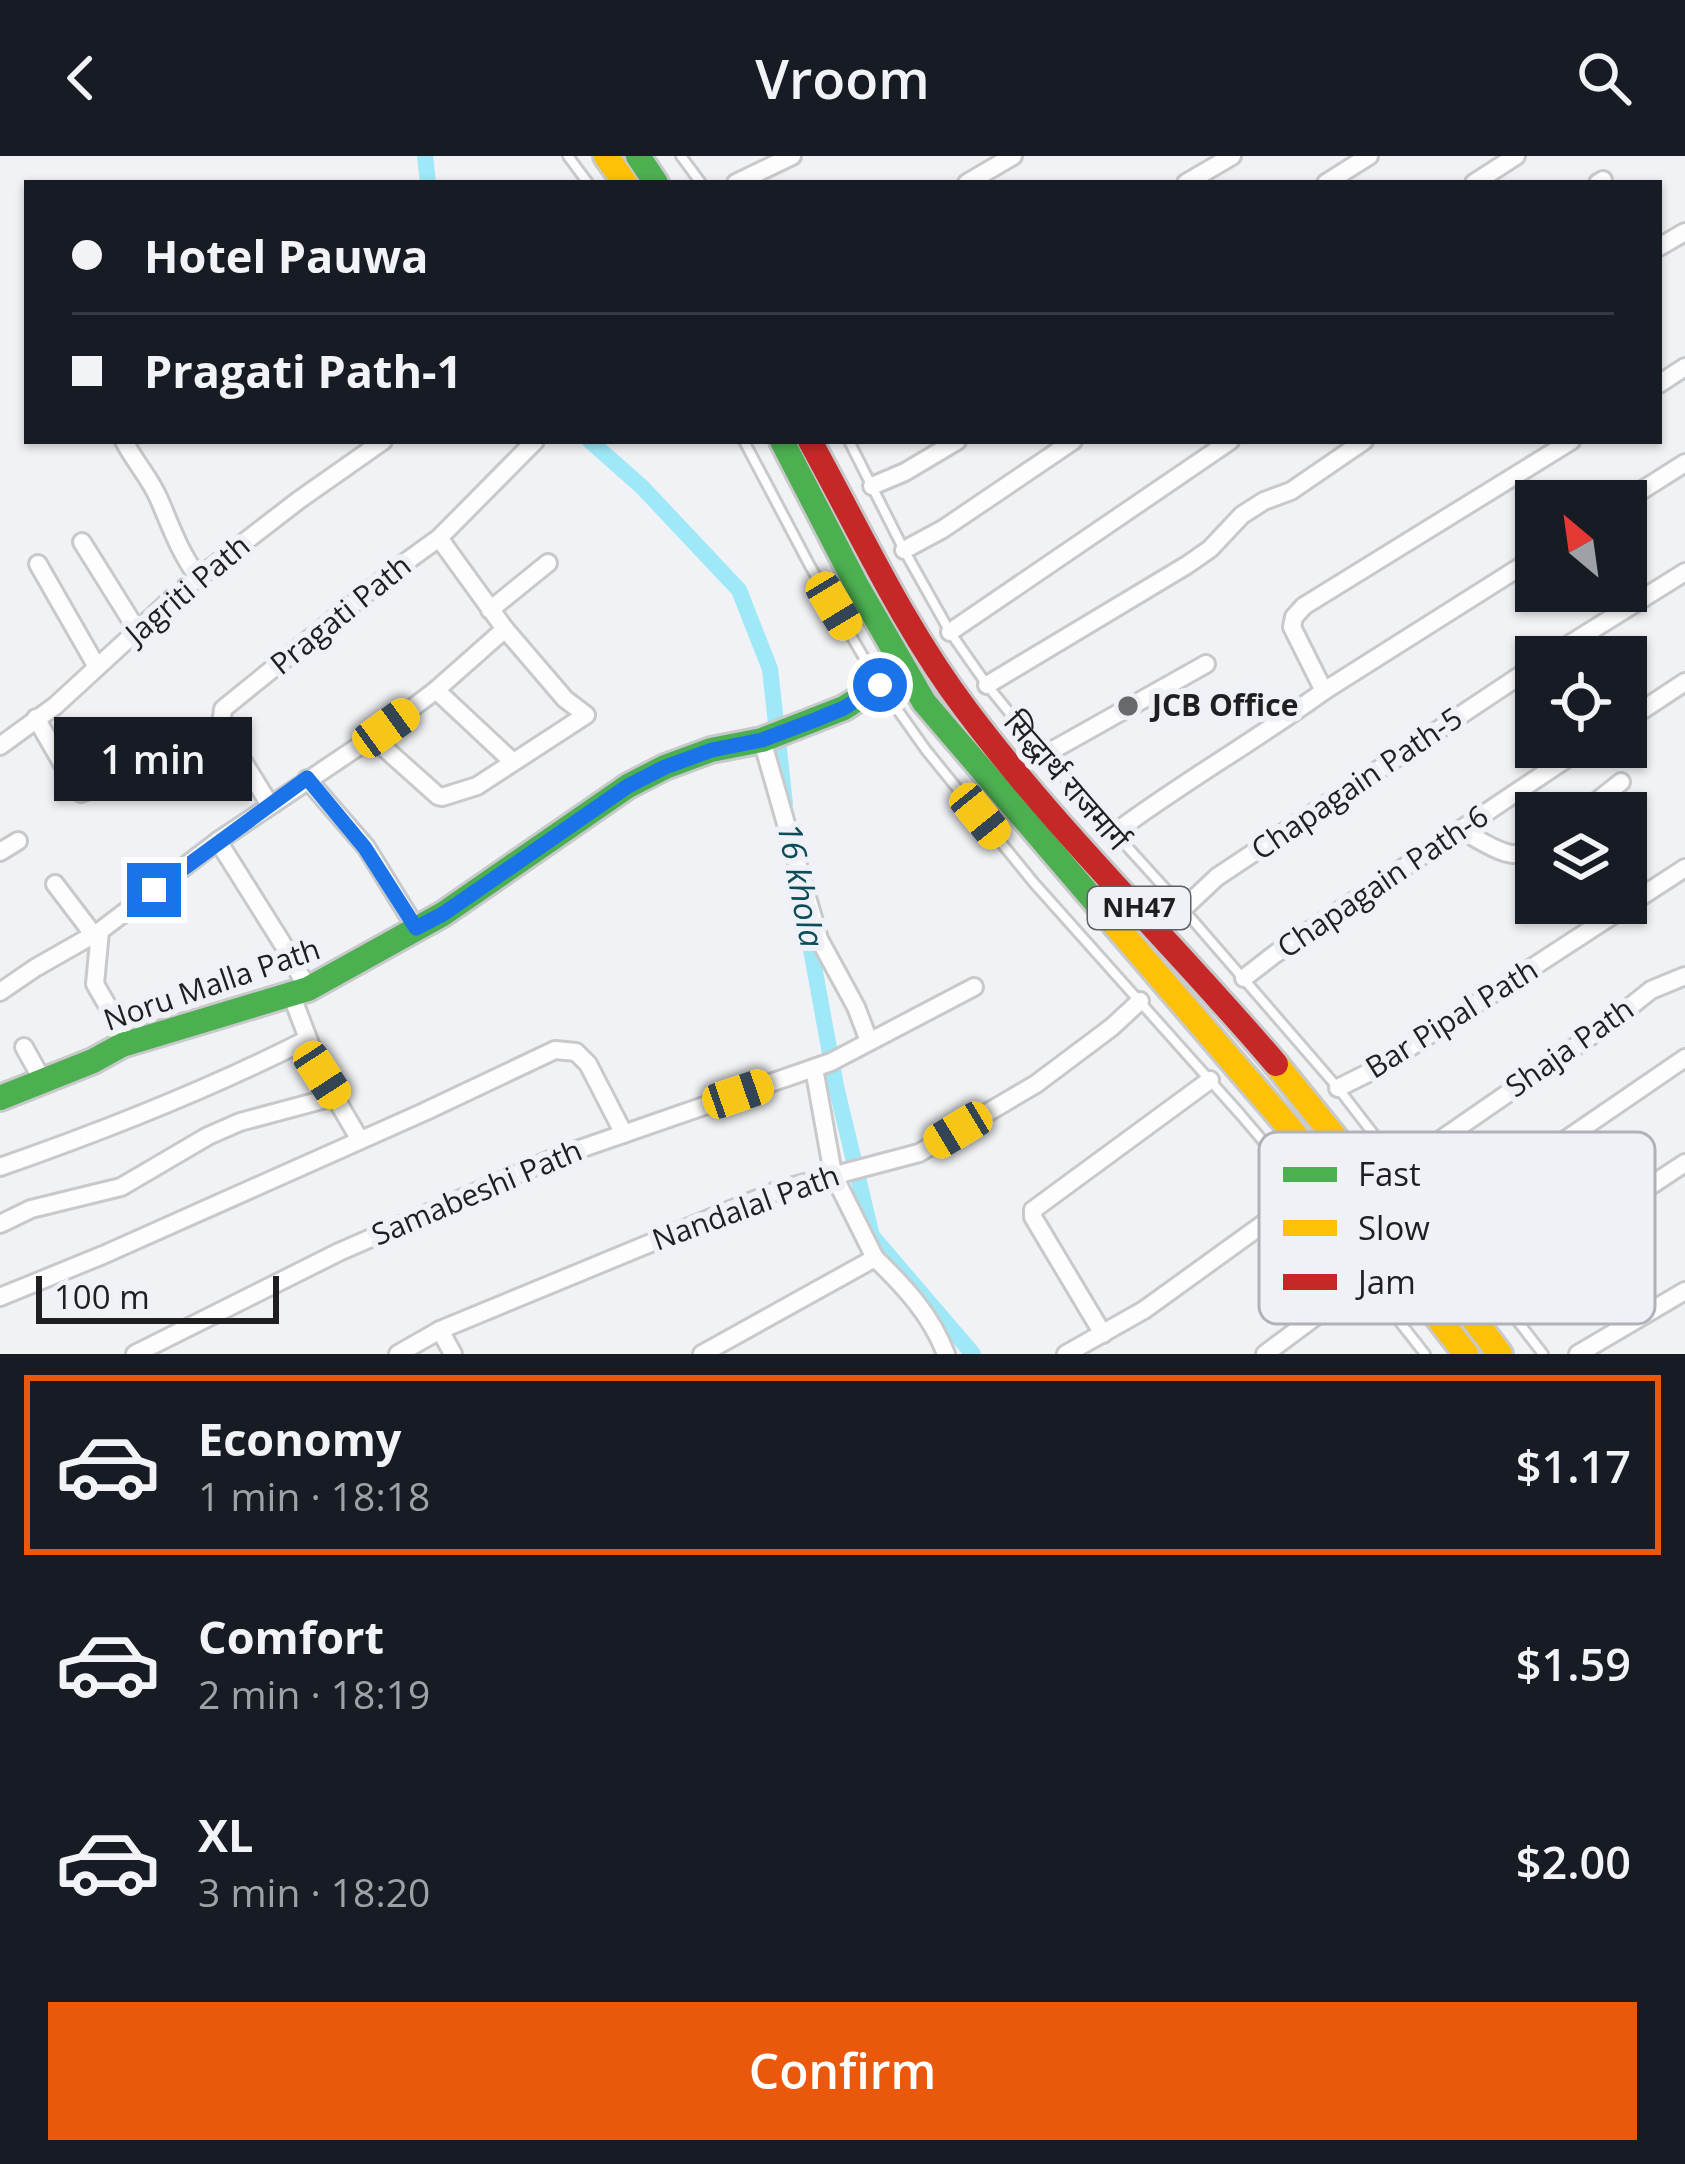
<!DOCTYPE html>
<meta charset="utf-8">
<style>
body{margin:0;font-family:"Open Sans","Noto Sans Devanagari",sans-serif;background:#242831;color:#f1f3f6;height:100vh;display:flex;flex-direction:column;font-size:45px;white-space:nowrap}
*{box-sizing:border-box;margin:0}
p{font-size:39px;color:#9ea1a6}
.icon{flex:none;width:66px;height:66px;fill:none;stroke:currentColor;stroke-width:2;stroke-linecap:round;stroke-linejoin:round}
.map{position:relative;height:1198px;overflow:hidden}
.panel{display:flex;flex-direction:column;background:#171b24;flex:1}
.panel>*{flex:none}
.top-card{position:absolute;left:24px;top:24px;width:1638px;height:264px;border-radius:0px;box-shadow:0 3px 9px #0004;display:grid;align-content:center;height:264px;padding:0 48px;background:#171b24}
.needle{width:78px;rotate:331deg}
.controls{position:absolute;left:1515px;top:324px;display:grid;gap:24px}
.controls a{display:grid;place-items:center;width:132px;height:132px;border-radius:0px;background:#171b24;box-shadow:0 3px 9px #0004;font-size:60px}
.scale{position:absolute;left:36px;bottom:30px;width:243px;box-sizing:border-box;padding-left:12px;border:6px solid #1f1f21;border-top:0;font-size:33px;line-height:42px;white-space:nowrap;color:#1f1f21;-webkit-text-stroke:9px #eff1f7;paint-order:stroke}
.end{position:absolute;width:54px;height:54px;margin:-27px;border:15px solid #1a73e8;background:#fff;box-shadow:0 0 0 6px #fff}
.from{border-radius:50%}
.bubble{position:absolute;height:84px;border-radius:0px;background:#171b24;box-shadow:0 3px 9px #0004;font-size:39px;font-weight:600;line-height:84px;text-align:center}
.car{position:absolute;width:36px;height:72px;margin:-36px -18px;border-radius:15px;box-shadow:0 0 9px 3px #0007;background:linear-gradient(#f5c518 24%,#345 0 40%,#f5c518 0 76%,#345 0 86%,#f5c518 0)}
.top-card b{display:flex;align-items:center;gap:42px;height:114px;font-size:45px}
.top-card b+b{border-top:3px solid #363941}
.top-card i{width:30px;height:30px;background:#f1f3f6}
ul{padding:21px 0 0;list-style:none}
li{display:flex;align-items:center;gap:36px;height:180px;margin:0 24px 18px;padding:0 24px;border:6px solid transparent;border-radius:0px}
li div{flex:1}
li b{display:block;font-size:45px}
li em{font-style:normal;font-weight:600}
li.selected{border-color:#ea580c}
li>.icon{width:108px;height:108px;stroke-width:1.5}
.cta{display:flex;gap:24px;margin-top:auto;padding:24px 48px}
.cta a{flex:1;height:138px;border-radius:0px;background:#ea580c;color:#fff;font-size:48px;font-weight:600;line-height:138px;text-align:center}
header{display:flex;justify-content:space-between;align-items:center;height:156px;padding:0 48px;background:#171b24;font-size:54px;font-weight:600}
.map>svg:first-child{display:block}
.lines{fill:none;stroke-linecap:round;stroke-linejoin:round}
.canal{stroke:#9ee8f8;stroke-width:16}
.lane-casing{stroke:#c8c9cb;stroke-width:14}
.street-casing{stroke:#c8c9cb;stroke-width:22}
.fast-casing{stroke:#c8c9cb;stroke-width:30}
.slow-casing{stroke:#c8c9cb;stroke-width:30}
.jam-casing{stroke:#c8c9cb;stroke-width:30}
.lane{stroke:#fdfdfe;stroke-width:8}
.street{stroke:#fdfdfe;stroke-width:16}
.fast{stroke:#4caf50;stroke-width:24}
.slow{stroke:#ffc107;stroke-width:24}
.jam{stroke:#c62828;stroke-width:24}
.route{stroke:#1a73e8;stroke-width:15}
.poi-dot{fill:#68696b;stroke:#eff1f7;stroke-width:4.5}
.labels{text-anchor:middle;stroke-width:12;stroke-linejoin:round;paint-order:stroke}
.shield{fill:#eff1f7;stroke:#5d5e61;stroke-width:3}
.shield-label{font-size:27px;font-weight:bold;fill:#1f1f21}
.street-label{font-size:30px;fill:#1f1f21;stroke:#eff1f7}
.poi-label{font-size:30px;font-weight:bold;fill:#1f1f21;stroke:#eff1f7;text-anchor:start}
.water-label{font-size:33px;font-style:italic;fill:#0a4c57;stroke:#eff1f7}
.key{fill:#eff1f7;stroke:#b1b2b7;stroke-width:3}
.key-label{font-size:33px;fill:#1f1f21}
</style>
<header><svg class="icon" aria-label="back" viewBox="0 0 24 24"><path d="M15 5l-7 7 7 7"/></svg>Vroom<svg class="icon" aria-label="search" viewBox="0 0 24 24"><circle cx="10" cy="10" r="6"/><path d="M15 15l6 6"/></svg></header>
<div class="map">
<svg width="1685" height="1198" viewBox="0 0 1685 1198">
<rect width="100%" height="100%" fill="#f1f2f5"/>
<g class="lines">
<!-- canal -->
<g class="canal">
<path d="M 425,0 L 428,27"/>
<path d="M 590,285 L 642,331 L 739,434 L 770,513 L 785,648"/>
<path d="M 803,750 L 836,930 L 872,1080 L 973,1198"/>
</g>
<defs>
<g id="lane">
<path d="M 568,0 L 588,27"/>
<path d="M 681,0 L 701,27"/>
<path d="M 744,285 L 810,410 L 880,529 L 926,594 L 1034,727 L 1240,958 L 1325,1058 L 1366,1123 L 1425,1198"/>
<path d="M 849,285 L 904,394 L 950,476 L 987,529 L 1044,599 L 1171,739 L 1338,932 L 1543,1198"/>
</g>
<g id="street">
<path d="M 736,27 L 792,0"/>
<path d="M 967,27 L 1013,0"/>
<path d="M 1186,27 L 1232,0"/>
<path d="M 1326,27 L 1369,0"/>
<path d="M 1474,27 L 1516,0"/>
<path d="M 1598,27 L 1603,24"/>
<path d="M 1659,91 L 1685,76"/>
<path d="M 1659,228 L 1685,211"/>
<path d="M 124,285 C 134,305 150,322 159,343 C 171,371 180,397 198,421"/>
<path d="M 872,330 L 905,316 L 957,285"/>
<path d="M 1625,345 L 1685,307"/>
<path d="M 82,386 L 137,474"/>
<path d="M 904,394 L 943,373 L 1073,285"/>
<path d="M 38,408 L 97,511"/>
<path d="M 490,454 L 548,407"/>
<path d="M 950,476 L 1230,285"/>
<path d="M 1549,501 L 1685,416"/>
<path d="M 987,529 L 1187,409 L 1210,393 L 1242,359 L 1264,345 L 1291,335 L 1364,285"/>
<path d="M 436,534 L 513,606"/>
<path d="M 1324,535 L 1536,401"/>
<path d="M 36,562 L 77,633 L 81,637 L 107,627 L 152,598"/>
<path d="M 1626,565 L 1685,526"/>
<path d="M 372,581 L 438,640 L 442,641 L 477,630 L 586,559 L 565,543 L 505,473"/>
<path d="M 762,584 L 819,783 L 856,851 L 869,885"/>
<path d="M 0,590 L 55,550 L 177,438 L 299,344 L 383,285"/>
<path d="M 1044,599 L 1206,508"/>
<path d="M 307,623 L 366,691 L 416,772"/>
<path d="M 270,649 L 221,570 L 223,553 L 396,413 L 439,382 L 535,285"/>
<path d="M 1582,657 L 1621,626"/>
<path d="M 1461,674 C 1483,685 1512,710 1536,692"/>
<path d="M 1113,678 C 1181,627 1255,585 1324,535 L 1292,471 L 1294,461 L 1304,450 L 1571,285"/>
<path d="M 218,685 L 284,790 L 308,833"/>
<path d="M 0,696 L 18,685"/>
<path d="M 55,728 L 93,778"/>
<path d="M 1183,753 L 1217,721 L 1536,509"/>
<path d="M 100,775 L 95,828 L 121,873 L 122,889"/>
<path d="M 1244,822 L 1275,798 L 1584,591"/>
<path d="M 0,836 L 35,812 L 100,775 L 218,685 L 386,572 L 436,534 L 505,473 L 439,382"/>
<path d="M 291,838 L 322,919 L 360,984"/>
<path d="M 24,891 L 43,925"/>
<path d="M 814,912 L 833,1018 L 875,1102"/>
<path d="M 1338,932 L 1378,912 L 1685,712"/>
<path d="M 1398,1009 L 1430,991 L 1611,866 L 1651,834 L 1685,820"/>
<path d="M 0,1011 C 106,974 208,934 308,883"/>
<path d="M 1440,1066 L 1475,1046 L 1685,902"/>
<path d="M 0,1068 L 31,1053 L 121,1031 L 208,980 L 240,966 L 337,940"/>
<path d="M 1497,1140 L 1597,1065 L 1685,1007"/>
<path d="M 0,1141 L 103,1099 L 424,956 L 555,894 L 576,896 L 588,908 L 624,978"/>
<path d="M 440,1174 L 453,1198"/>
<path d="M 1103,1178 L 1033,1061 L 1033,1054 L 1210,924"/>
<path d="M 135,1198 L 339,1096 L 554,1002 L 831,906 L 974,831"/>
<path d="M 398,1198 L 440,1174 L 779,1034 L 919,997 L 1036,928 L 1112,871 L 1140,845"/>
<path d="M 702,1198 L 875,1102 C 905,1131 931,1159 946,1198"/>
<path d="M 1066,1198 L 1144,1154 L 1306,1037"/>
<path d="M 1265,1198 L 1366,1123"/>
<path d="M 1578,1198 L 1685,1135"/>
</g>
<g id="fast">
<path d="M 638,0 L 656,27"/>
<path d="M 782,285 L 857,430 L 924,546 L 1115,769"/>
<path d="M 0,942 L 93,905 L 122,889 L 308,833 L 443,758 L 628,630 L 665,611 L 711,594 L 762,584 L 844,552 L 880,529"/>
</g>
<g id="slow">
<path d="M 606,0 L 625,27"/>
<path d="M 1115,769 L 1287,969 L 1466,1198"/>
<path d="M 1276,908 L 1363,1016 L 1500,1198"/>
</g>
<path id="jam" d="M 810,285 C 860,376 904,472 967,555 C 1061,680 1175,789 1276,908"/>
</defs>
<!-- lane casing -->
<use href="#lane" class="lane-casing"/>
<!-- street casing -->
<use href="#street" class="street-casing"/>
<!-- fast casing -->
<use href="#fast" class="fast-casing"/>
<!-- slow casing -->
<use href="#slow" class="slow-casing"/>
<!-- jam casing -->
<use href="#jam" class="jam-casing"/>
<!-- lane -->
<use href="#lane" class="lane"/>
<!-- street -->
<use href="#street" class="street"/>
<!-- fast -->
<use href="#fast" class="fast"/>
<!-- slow -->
<use href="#slow" class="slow"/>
<!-- jam -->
<use href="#jam" class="jam"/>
</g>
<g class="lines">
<!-- route -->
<path class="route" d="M 154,734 L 307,622 L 365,692 L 416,772 L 443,758 L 628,630 L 665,611 L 712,594 L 762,584 L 815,564 L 844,552 L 880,529"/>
</g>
<!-- markers -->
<circle class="poi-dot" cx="1128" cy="550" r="12"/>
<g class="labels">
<!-- shield labels -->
<rect class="shield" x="1088" y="731" width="102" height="42" rx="9"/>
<g class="shield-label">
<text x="1139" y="761">NH47</text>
</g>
<!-- street labels -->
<g class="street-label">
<text transform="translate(188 434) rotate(-40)" y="10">Jagriti Path</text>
<text transform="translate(341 459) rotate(-39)" y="10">Pragati Path</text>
<text transform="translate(1066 625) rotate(49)" y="10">सिद्धार्थ राजमार्ग</text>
<text transform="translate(1357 628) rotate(-34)" y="10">Chapagain Path-5</text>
<text transform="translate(1383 726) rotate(-34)" y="10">Chapagain Path-6</text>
<text transform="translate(212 829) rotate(-19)" y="10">Noru Malla Path</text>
<text transform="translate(1452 863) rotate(-32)" y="10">Bar Pipal Path</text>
<text transform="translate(1570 892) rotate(-35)" y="10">Shaja Path</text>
<text transform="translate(477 1037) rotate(-23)" y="10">Samabeshi Path</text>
<text transform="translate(746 1052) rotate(-20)" y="10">Nandalal Path</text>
</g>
<!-- poi labels -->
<g class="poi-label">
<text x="1152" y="560">JCB Office</text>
</g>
<!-- water labels -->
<g class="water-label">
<text transform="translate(801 729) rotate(79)" y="12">16 khola</text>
</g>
</g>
<!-- legend -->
<rect x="1259" y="976" width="396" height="192" rx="18" class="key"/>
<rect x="1283" y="1011" width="54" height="15" fill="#4caf50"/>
<rect x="1283" y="1064" width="54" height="16" fill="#ffc107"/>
<rect x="1283" y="1118" width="54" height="16" fill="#c62828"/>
<g class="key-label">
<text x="1358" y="1030">Fast</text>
<text x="1358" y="1084">Slow</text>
<text x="1358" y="1138">Jam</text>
</g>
</svg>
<div class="controls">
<a><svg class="needle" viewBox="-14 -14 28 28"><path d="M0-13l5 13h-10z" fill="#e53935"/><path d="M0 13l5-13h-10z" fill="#9ea1a6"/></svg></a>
<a><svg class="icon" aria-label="locate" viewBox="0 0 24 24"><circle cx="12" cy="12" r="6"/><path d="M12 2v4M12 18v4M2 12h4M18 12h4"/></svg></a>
<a><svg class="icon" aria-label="layers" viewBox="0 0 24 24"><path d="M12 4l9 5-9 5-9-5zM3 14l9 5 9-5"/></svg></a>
</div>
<div class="scale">100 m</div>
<i class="end from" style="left:880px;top:529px"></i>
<i class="end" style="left:154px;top:734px"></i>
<div class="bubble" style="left:54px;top:561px;width:198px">1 min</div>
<i class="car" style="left:834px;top:450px;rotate:149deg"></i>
<i class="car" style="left:386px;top:572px;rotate:54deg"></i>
<i class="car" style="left:980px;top:660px;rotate:141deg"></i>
<i class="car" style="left:322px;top:919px;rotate:147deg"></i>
<i class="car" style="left:738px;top:938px;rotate:71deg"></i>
<i class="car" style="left:958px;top:974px;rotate:239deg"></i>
<div class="top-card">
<b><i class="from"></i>Hotel Pauwa</b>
<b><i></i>Pragati Path-1</b>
</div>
</div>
<section class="panel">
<ul>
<li class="selected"><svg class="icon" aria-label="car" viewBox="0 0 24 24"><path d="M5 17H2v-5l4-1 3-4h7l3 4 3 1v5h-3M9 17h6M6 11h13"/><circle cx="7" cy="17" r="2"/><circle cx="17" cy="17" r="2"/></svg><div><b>Economy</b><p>1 min · 18:18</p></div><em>$1.17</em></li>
<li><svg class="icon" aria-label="car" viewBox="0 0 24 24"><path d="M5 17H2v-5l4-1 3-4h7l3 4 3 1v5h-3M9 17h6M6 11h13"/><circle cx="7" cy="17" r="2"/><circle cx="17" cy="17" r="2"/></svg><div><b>Comfort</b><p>2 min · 18:19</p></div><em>$1.59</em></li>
<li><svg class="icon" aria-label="car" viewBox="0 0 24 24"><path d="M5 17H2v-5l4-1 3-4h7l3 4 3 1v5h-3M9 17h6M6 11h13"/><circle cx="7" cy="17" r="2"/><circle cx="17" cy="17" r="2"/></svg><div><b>XL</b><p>3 min · 18:20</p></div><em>$2.00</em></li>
</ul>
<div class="cta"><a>Confirm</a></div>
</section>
